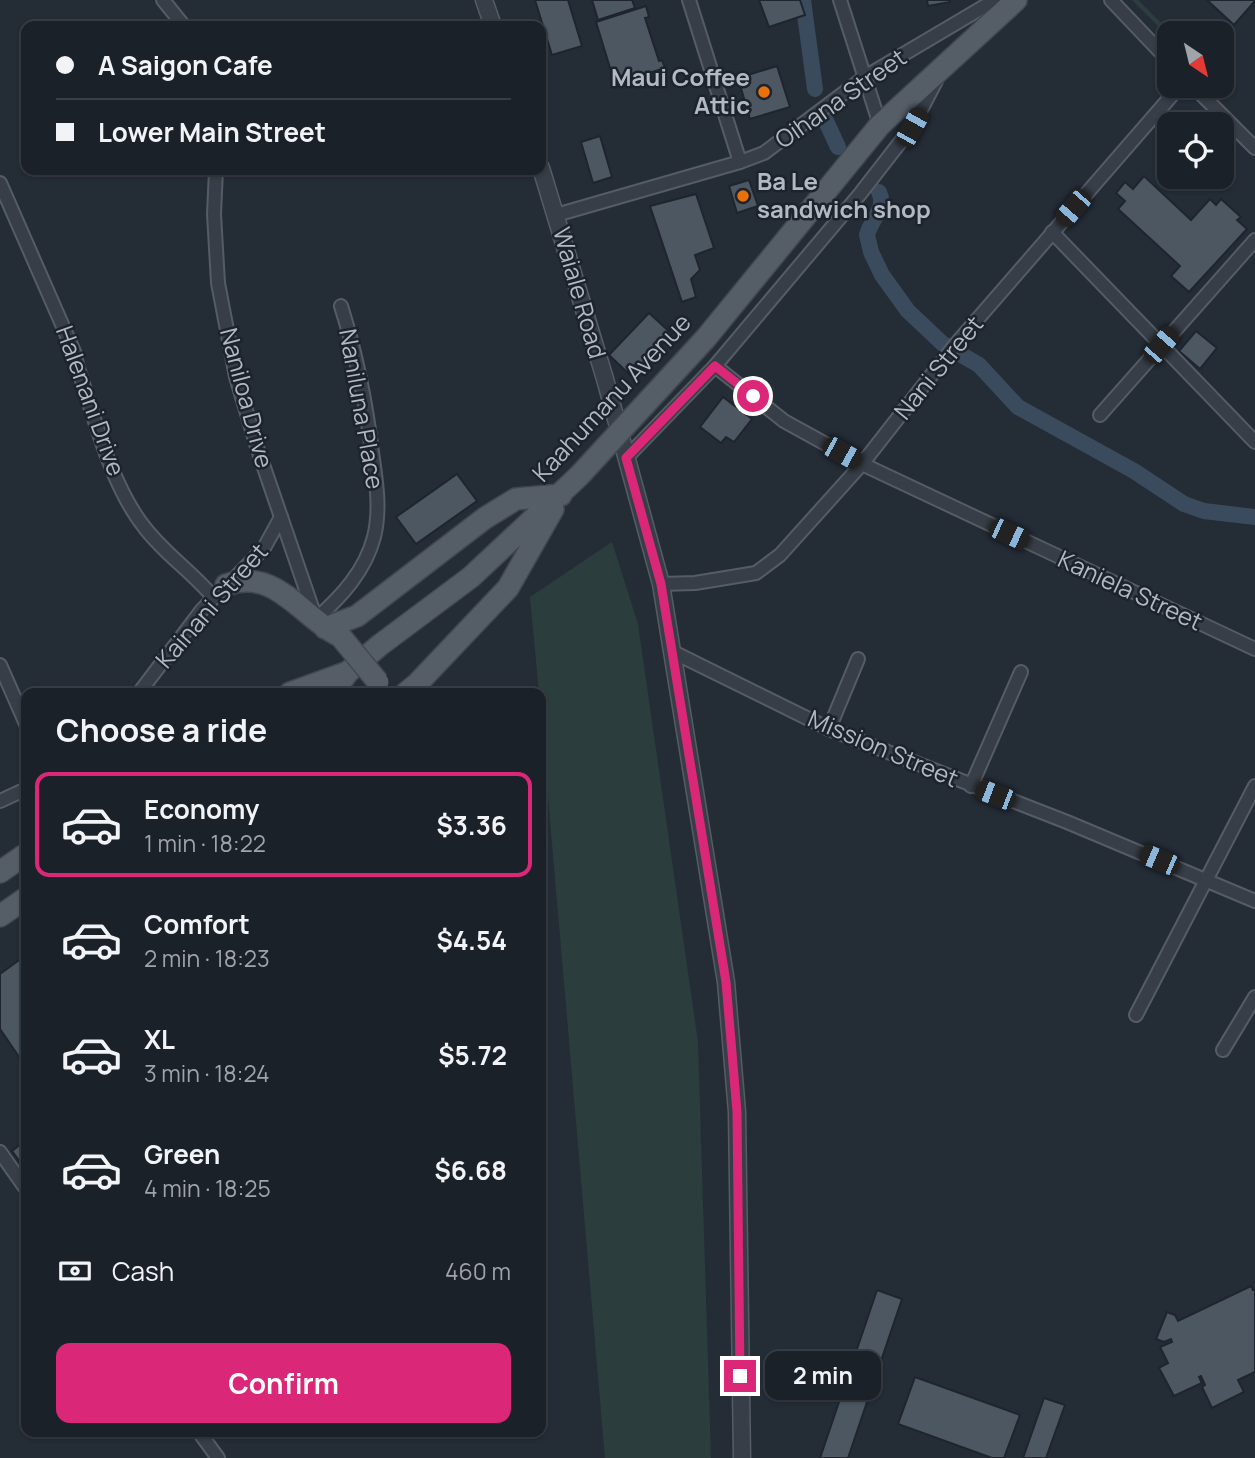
<!DOCTYPE html>
<meta charset="utf-8">
<style>
body{margin:0;font-family:Manrope,sans-serif;background:#242930;color:#f1f3f6;height:100vh;display:flex;flex-direction:column;font-size:26px;white-space:nowrap}
*{box-sizing:border-box;margin:0}
p{font-size:23px;color:#a0a3a8}
.icon{flex:none;width:38px;height:38px;fill:none;stroke:currentColor;stroke-width:2;stroke-linecap:round;stroke-linejoin:round}
.map{position:relative;flex:1;overflow:hidden}
.details{position:absolute;left:21px;top:688px;width:525px;height:749px;display:flex;flex-direction:column;background:#1b2128;border-radius:14px;box-shadow:0 2px 5px #0004,0 0 0 2px #393e45}
.details>*{flex:none}
.banner{position:absolute;left:21px;top:21px;width:525px;height:154px;border-radius:14px;box-shadow:0 2px 5px #0004,0 0 0 2px #393e45;display:grid;align-content:center;height:154px;padding:0 35px;background:#1b2128}
.needle{width:46px;rotate:145deg}
.tools{position:absolute;left:1157px;top:21px;display:grid;gap:14px}
.tools a{display:grid;place-items:center;width:77px;height:77px;border-radius:14px;background:#1b2128;box-shadow:0 2px 5px #0004,0 0 0 2px #393e45;font-size:35px}
.end{position:absolute;width:32px;height:32px;margin:-16px;border:9px solid #db2777;background:#fff;box-shadow:0 0 0 4px #fff}
.from{border-radius:50%}
.bubble{position:absolute;height:49px;border-radius:14px;background:#1b2128;box-shadow:0 2px 5px #0004,0 0 0 2px #393e45;font-size:23px;font-weight:700;line-height:49px;text-align:center}
.car{position:absolute;width:21px;height:42px;margin:-21px -10px;border-radius:9px;box-shadow:0 0 5px 2px #0007;background:linear-gradient(#222 24%,#8ab4d8 0 40%,#222 0 76%,#8ab4d8 0 86%,#222 0)}
.banner b{display:flex;align-items:center;gap:24px;height:66px;font-size:26px}
.banner b+b{border-top:2px solid #393e45}
.banner i{width:18px;height:18px;background:#f1f3f6}
ul{padding:0;list-style:none}
li{display:flex;align-items:center;gap:21px;height:105px;margin:0 14px 10px;padding:0 21px;border:4px solid transparent;border-radius:14px}
li div{flex:1}
li b{display:block;font-size:26px}
li em{font-style:normal;font-weight:700}
li.on{border-color:#db2777}
li>.icon{width:63px;height:63px;stroke-width:1.5}
h2{padding:0 35px;font-size:32px;line-height:84px}
.pay{display:flex;align-items:center;gap:18px;height:77px;padding:0 35px;font-size:26px}
.pay p{margin-inline-start:auto}
.button{display:flex;gap:14px;margin-top:auto;padding:14px 35px}
.button a{flex:1;height:80px;border-radius:14px;background:#db2777;color:#fff;font-size:28px;font-weight:700;line-height:80px;text-align:center}
.map>svg:first-child{display:block}
.green{fill:#2c3d3d}
.lines{fill:none;stroke-linecap:round;stroke-linejoin:round}
.canal{stroke:#3b4b5e;stroke-width:16}
.building{fill:#4c5762;stroke:#1e252e;stroke-width:2}
.minor-casing{stroke:#555c65;stroke-width:16}
.tertiary-casing{stroke:#555c65;stroke-width:19}
.primary-casing{stroke:#404750;stroke-width:24}
.minor{stroke:#373e47;stroke-width:12}
.tertiary{stroke:#373e47;stroke-width:16}
.primary{stroke:#555d67;stroke-width:21}
.primary-bridge-casing{stroke:#404750;stroke-width:24;stroke-linecap:butt}
.primary-bridge{stroke:#555d67;stroke-width:21}
.route{stroke:#db2777;stroke-width:9}
.food-dot{fill:#e8710a;stroke:#1c232c;stroke-width:2.5}
.labels{text-anchor:middle;stroke-width:5;stroke-linejoin:round;paint-order:stroke}
.poi-label{font-size:24px;font-weight:bold;fill:#b2b9c3;stroke:#1c232c;text-anchor:end}
.street-label{font-size:24px;fill:#b2b9c3;stroke:#1c232c}
</style>
<div class="map">
<svg width="1255" height="1458" viewBox="0 0 1255 1458">
<rect width="100%" height="100%" fill="#242c36"/>
<!-- green -->
<g class="green">
<path d="M 1132,0 L 1138,0 L 1171,33 L 1169,37 Z"/>
<path d="M 612,542 L 638,624 L 698,1042 L 711,1458 L 605,1458 L 541,716 L 541,693 L 539,693 L 530,597 Z"/>
</g>
<g class="lines">
<!-- canal -->
<g class="canal">
<path d="M 803,0 L 815,89"/>
<path d="M 824,117 L 838,147"/>
<path d="M 879,192 C 887,208 871,219 867,235 L 871,252 L 882,275 L 908,311 L 943,344 L 979,365 L 1018,407 L 1134,471 L 1184,504 L 1204,511 L 1255,517"/>
</g>
</g>
<!-- building -->
<g class="building">
<path d="M 535,0 L 568,0 L 582,46 L 552,55 Z"/>
<path d="M 592,0 L 632,0 L 635,8 L 598,20 Z"/>
<path d="M 759,0 L 800,0 L 805,15 L 769,27 Z"/>
<path d="M 927,0 L 950,0 L 950,2 L 928,6 Z"/>
<path d="M 1207,0 L 1255,0 L 1255,1 L 1234,25 Z"/>
<path d="M 646,6 L 649,17 L 645,18 L 659,61 L 662,60 L 665,68 L 615,84 L 596,22 Z"/>
<path d="M 777,66 L 790,107 L 750,119 L 738,78 Z"/>
<path d="M 600,136 L 612,177 L 593,183 L 581,142 Z"/>
<path d="M 1144,176 L 1191,220 L 1210,199 L 1216,205 L 1221,199 L 1241,217 L 1237,220 L 1247,229 L 1189,292 L 1171,276 L 1180,266 L 1118,209 L 1125,201 L 1116,193 L 1125,182 L 1133,189 Z"/>
<path d="M 749,180 L 758,206 L 737,213 L 729,186 Z"/>
<path d="M 696,194 L 714,248 L 695,255 L 700,270 L 691,279 L 696,297 L 682,302 L 650,206 Z"/>
<path d="M 649,313 L 672,334 L 631,376 L 609,355 Z"/>
<path d="M 1196,331 L 1217,348 L 1200,369 L 1179,351 Z"/>
<path d="M 723,397 L 752,419 L 734,442 L 726,437 L 721,443 L 700,427 Z"/>
<path d="M 457,474 L 477,501 L 416,544 L 396,517 Z"/>
<path d="M 26,955 L 26,1067 L 0,1029 L 0,974 Z"/>
<path d="M 26,1140 L 26,1170 L 12,1151 Z"/>
<path d="M 1251,1286 L 1253,1290 L 1255,1289 L 1255,1372 L 1238,1380 L 1244,1392 L 1212,1408 L 1202,1387 L 1205,1385 L 1201,1376 L 1199,1377 L 1202,1383 L 1174,1396 L 1159,1368 L 1168,1363 L 1160,1347 L 1172,1342 L 1171,1339 L 1164,1342 L 1156,1339 L 1167,1312 L 1175,1315 L 1178,1321 Z"/>
<path d="M 877,1290 L 902,1299 L 848,1458 L 820,1458 Z"/>
<path d="M 915,1377 L 1020,1415 L 1004,1458 L 992,1458 L 898,1424 Z"/>
<path d="M 1044,1398 L 1065,1405 L 1046,1458 L 1023,1458 Z"/>
</g>
<g class="lines">
<defs>
<g id="minor">
<path d="M 163,0 L 184,26"/>
<path d="M 689,0 L 740,162"/>
<path d="M 840,0 L 880,125"/>
<path d="M 1111,0 L 1169,61"/>
<path d="M 1193,86 L 1255,148"/>
<path d="M 216,170 L 214,214 L 218,283 L 236,377 L 257,447 L 316,619 C 342,596 365,571 374,537 C 381,509 376,480 372,452 C 366,403 356,353 341,306"/>
<path d="M 0,183 L 75,354 L 77,365 C 94,416 111,486 145,528 C 165,554 192,572 213,597"/>
<path d="M 556,215 L 740,162 L 764,153 L 865,77 L 995,0"/>
<path d="M 1052,232 L 1255,442"/>
<path d="M 715,366 L 784,421 L 862,464 L 1255,649"/>
<path d="M 1100,415 L 1255,240"/>
<path d="M 626,458 L 715,366 L 860,194 L 912,127 L 936,81"/>
<path d="M 233,580 L 264,548 L 281,517"/>
<path d="M 661,584 L 695,583 L 756,573 L 780,555 L 862,464 L 955,345 L 1180,86"/>
<path d="M 671,651 L 829,729 L 1067,822 L 1255,901"/>
<path d="M 0,665 L 26,724"/>
<path d="M 139,693 L 201,611 L 219,592"/>
<path d="M 829,729 L 858,659"/>
<path d="M 971,786 L 1021,672"/>
<path d="M 0,801 L 26,789"/>
<path d="M 1136,1015 L 1255,786"/>
<path d="M 1223,1050 L 1255,997"/>
<path d="M 0,1152 L 26,1189"/>
<path d="M 199,1432 L 218,1458"/>
</g>
<g id="tertiary">
<path d="M 484,0 L 493,26"/>
<path d="M 541,168 L 605,379 L 661,584 L 726,982 L 737,1112 L 742,1458"/>
</g>
<g id="primary">
<path d="M 706,338 L 880,125 L 1016,0"/>
<path d="M 226,585 C 273,567 300,614 336,634"/>
<path d="M 325,628 L 357,616 L 485,518 L 516,499 L 561,495"/>
<path d="M 290,693 L 348,672"/>
<path d="M 333,693 L 348,672 L 380,645 L 471,577 L 579,476"/>
<path d="M 406,693 L 417,684 L 508,588 L 553,509"/>
<path d="M 0,872 L 26,854"/>
<path d="M 0,916 L 26,898"/>
</g>
</defs>
<!-- minor casing -->
<use href="#minor" class="minor-casing"/>
<!-- tertiary casing -->
<use href="#tertiary" class="tertiary-casing"/>
<!-- primary casing -->
<use href="#primary" class="primary-casing"/>
<!-- minor -->
<use href="#minor" class="minor"/>
<!-- tertiary -->
<use href="#tertiary" class="tertiary"/>
<!-- primary -->
<use href="#primary" class="primary"/>
<defs>
<g id="primary-bridge">
<path d="M 579,476 L 706,338"/>
<path d="M 341,637 L 378,682"/>
</g>
</defs>
<!-- primary-bridge casing -->
<use href="#primary-bridge" class="primary-bridge-casing"/>
<!-- primary-bridge -->
<use href="#primary-bridge" class="primary-bridge"/>
</g>
<g class="lines">
<!-- route -->
<path class="route" d="M 740,1376 L 737,1112 L 726,982 L 661,584 L 626,458 L 715,366 L 753,396"/>
</g>
<!-- markers -->
<g class="food-dot">
<circle cx="764" cy="92" r="7"/>
<circle cx="743" cy="196" r="7"/>
</g>
<g class="labels">
<!-- poi labels -->
<g class="poi-label">
<text x="750" y="86">Maui Coffee<tspan x="750" dy="28">Attic</tspan></text>
<text x="757" y="190" text-anchor="start">Ba Le<tspan x="757" dy="28">sandwich shop</tspan></text>
</g>
<!-- street labels -->
<g class="street-label">
<text transform="translate(841 99) rotate(-35)" y="8">Oihana Street</text>
<text transform="translate(579 293) rotate(74)" y="8">Waiale Road</text>
<text transform="translate(939 368) rotate(-51)" y="8">Nani Street</text>
<text transform="translate(246 398) rotate(75)" y="8">Naniloa Drive</text>
<text transform="translate(612 398) rotate(-47)" y="8">Kaahumanu Avenue</text>
<text transform="translate(90 401) rotate(70)" y="8">Halenani Drive</text>
<text transform="translate(361 409) rotate(80)" y="8">Naniluna Place</text>
<text transform="translate(1130 591) rotate(25)" y="8">Kaniela Street</text>
<text transform="translate(212 606) rotate(-49)" y="8">Kainani Street</text>
<text transform="translate(883 749) rotate(23)" y="8">Mission Street</text>
</g>
</g>
</svg>
<div class="tools">
<a><svg class="needle" viewBox="-14 -14 28 28"><path d="M0-13l5 13h-10z" fill="#e53935"/><path d="M0 13l5-13h-10z" fill="#a0a3a8"/></svg></a>
<a><svg class="icon" aria-label="locate" viewBox="0 0 24 24"><circle cx="12" cy="12" r="6"/><path d="M12 2v4M12 18v4M2 12h4M18 12h4"/></svg></a>
</div>
<i class="end from" style="left:753px;top:396px"></i>
<i class="end" style="left:740px;top:1376px"></i>
<div class="bubble" style="left:765px;top:1351px;width:116px">2 min</div>
<i class="car" style="left:912px;top:127px;rotate:29deg"></i>
<i class="car" style="left:1073px;top:208px;rotate:221deg"></i>
<i class="car" style="left:1161px;top:345px;rotate:41deg"></i>
<i class="car" style="left:842px;top:453px;rotate:119deg"></i>
<i class="car" style="left:1009px;top:534px;rotate:115deg"></i>
<i class="car" style="left:995px;top:795px;rotate:291deg"></i>
<i class="car" style="left:1159px;top:860px;rotate:293deg"></i>
<div class="banner">
<b><i class="from"></i>A Saigon Cafe</b>
<b><i></i>Lower Main Street</b>
</div>
<section class="details">
<h2>Choose a ride</h2>
<ul>
<li class="on"><svg class="icon" aria-label="car" viewBox="0 0 24 24"><path d="M5 17H2v-5l4-1 3-4h7l3 4 3 1v5h-3M9 17h6M6 11h13"/><circle cx="7" cy="17" r="2"/><circle cx="17" cy="17" r="2"/></svg><div><b>Economy</b><p>1 min · 18:22</p></div><em>$3.36</em></li>
<li><svg class="icon" aria-label="car" viewBox="0 0 24 24"><path d="M5 17H2v-5l4-1 3-4h7l3 4 3 1v5h-3M9 17h6M6 11h13"/><circle cx="7" cy="17" r="2"/><circle cx="17" cy="17" r="2"/></svg><div><b>Comfort</b><p>2 min · 18:23</p></div><em>$4.54</em></li>
<li><svg class="icon" aria-label="car" viewBox="0 0 24 24"><path d="M5 17H2v-5l4-1 3-4h7l3 4 3 1v5h-3M9 17h6M6 11h13"/><circle cx="7" cy="17" r="2"/><circle cx="17" cy="17" r="2"/></svg><div><b>XL</b><p>3 min · 18:24</p></div><em>$5.72</em></li>
<li><svg class="icon" aria-label="car" viewBox="0 0 24 24"><path d="M5 17H2v-5l4-1 3-4h7l3 4 3 1v5h-3M9 17h6M6 11h13"/><circle cx="7" cy="17" r="2"/><circle cx="17" cy="17" r="2"/></svg><div><b>Green</b><p>4 min · 18:25</p></div><em>$6.68</em></li>
</ul>
<div class="pay"><svg class="icon" aria-label="cash" viewBox="0 0 24 24"><path d="M3 7h18v10H3z"/><circle cx="12" cy="12" r="2"/></svg>Cash<p>460 m</p></div>
<div class="button"><a>Confirm</a></div>
</section>
</div>
